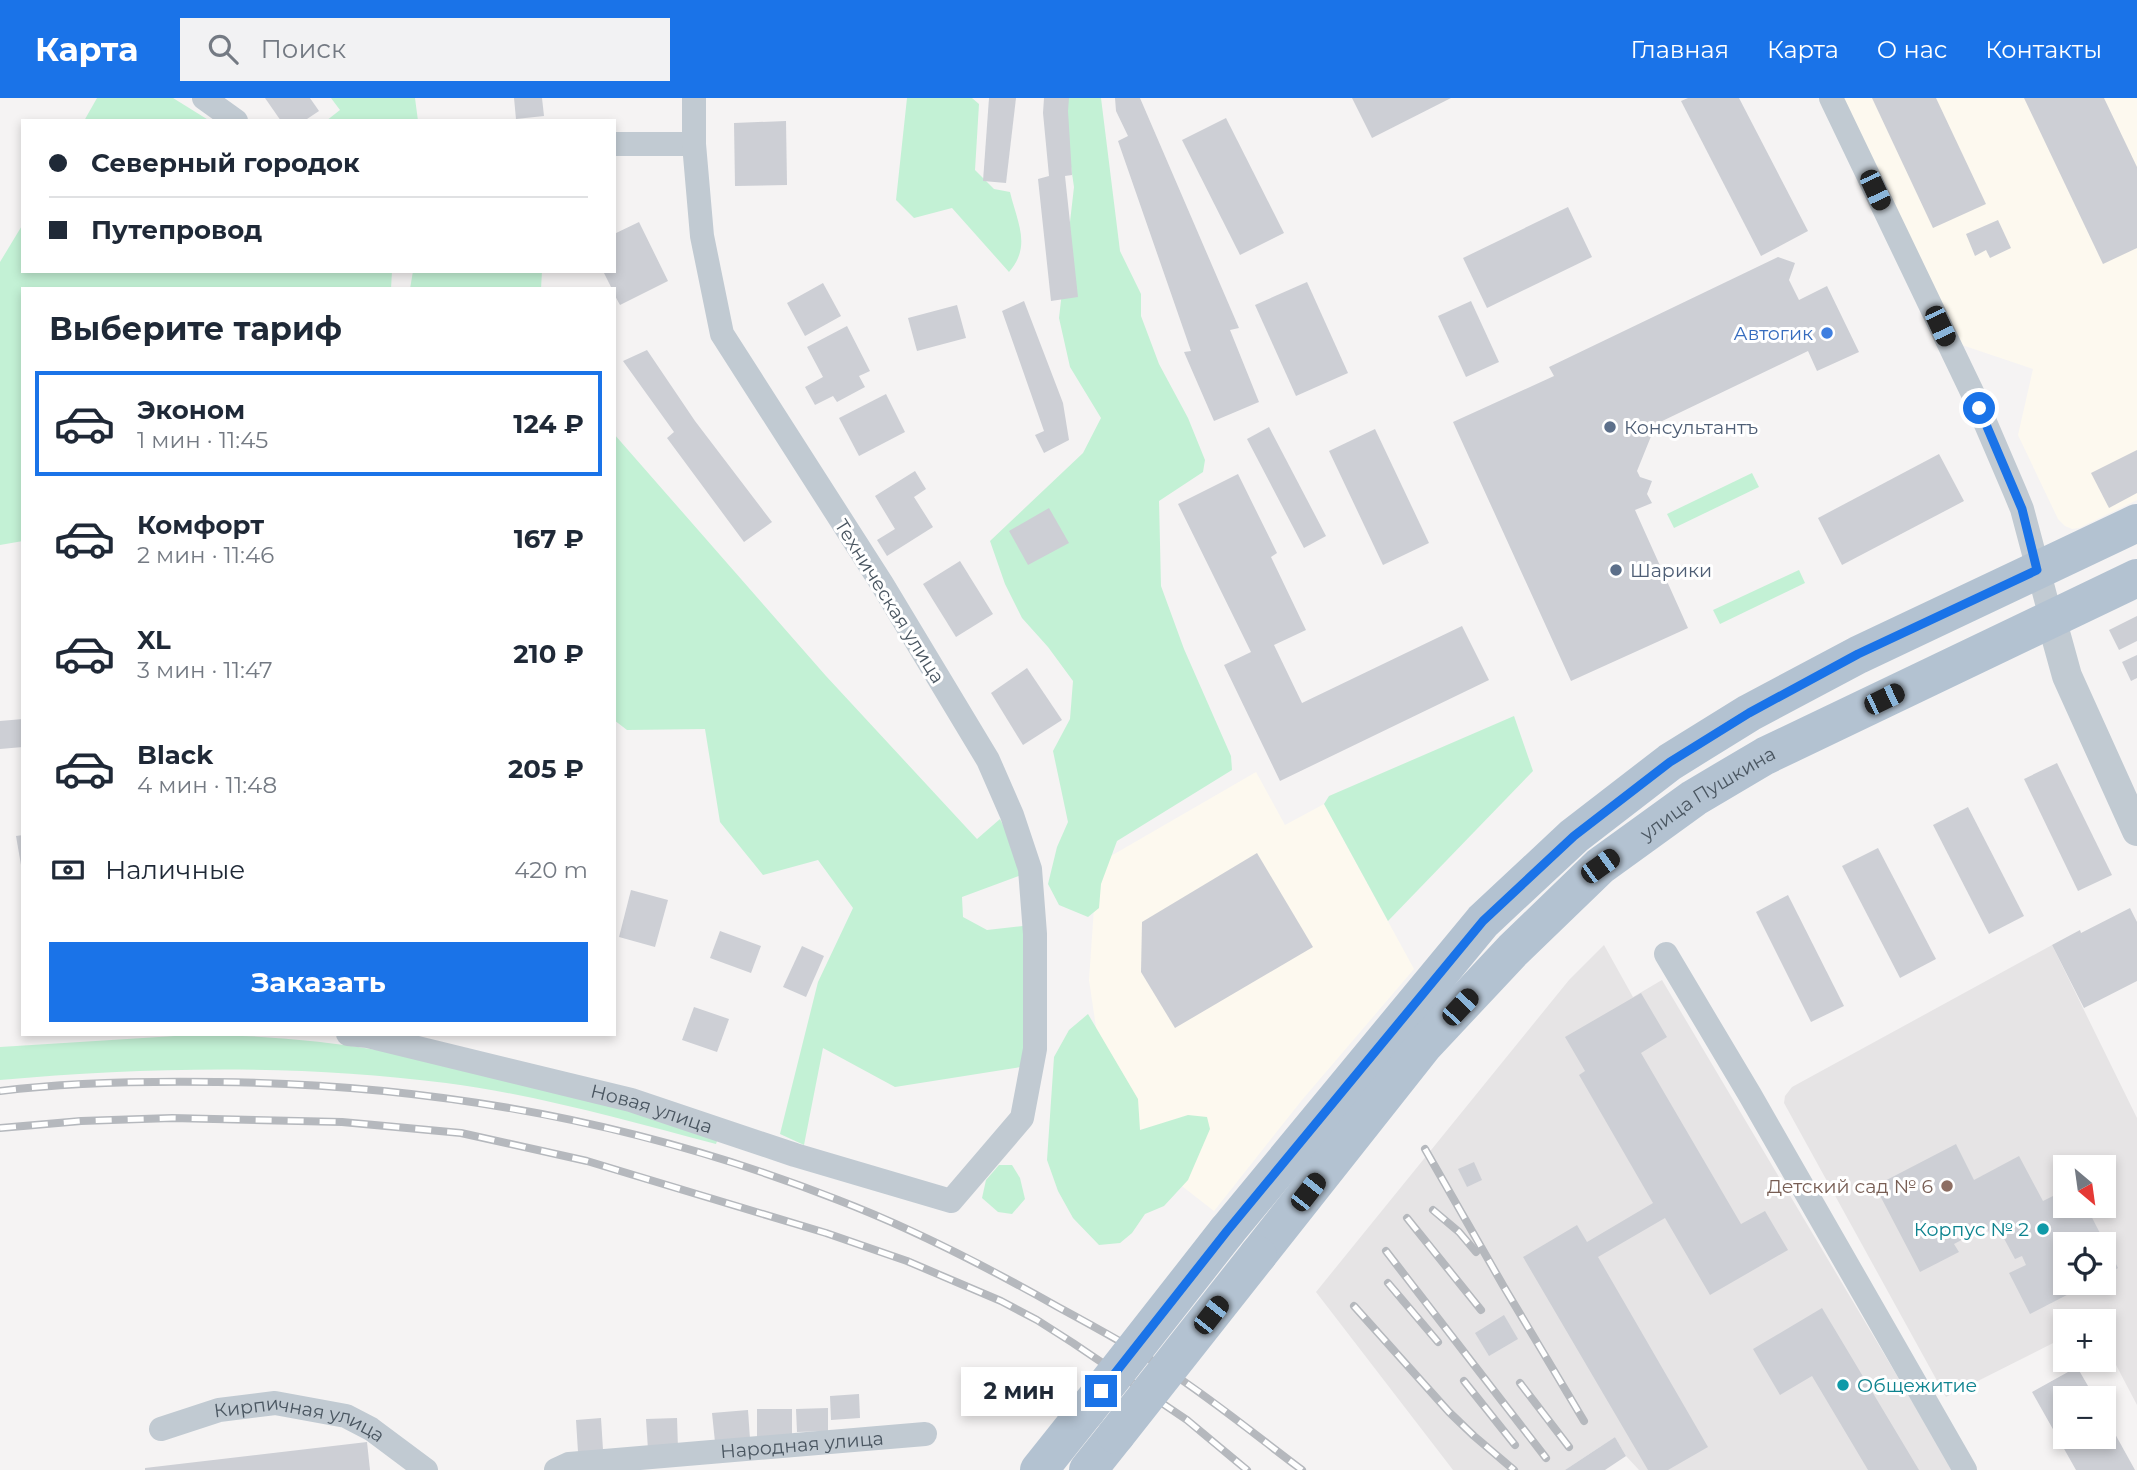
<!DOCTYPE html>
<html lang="ru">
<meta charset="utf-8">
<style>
body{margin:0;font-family:Montserrat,sans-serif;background:#f2f2f3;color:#1f2937;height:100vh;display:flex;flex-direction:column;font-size:26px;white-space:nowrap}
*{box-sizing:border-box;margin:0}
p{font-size:23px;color:#747a83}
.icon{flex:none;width:38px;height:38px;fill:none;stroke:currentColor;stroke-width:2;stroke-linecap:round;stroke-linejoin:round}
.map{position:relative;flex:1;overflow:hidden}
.sheet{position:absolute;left:21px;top:189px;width:595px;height:749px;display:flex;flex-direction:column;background:#fff;border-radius:0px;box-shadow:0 4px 10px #0003}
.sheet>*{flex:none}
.guide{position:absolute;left:21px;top:21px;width:595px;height:154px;border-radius:0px;box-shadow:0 4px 10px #0003;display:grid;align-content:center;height:154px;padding:0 28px;background:#fff}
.needle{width:46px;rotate:151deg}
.tools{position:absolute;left:2053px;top:1057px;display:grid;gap:14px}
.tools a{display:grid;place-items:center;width:63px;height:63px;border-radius:0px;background:#fff;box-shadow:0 4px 10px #0003;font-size:35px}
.end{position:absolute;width:32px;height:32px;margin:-16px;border:9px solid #1a73e8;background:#fff;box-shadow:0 0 0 4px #fff}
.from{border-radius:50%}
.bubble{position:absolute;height:49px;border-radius:0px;background:#fff;box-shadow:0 4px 10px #0003;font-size:23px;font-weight:700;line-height:49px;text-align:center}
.car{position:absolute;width:21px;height:42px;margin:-21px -10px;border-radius:9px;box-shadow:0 0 5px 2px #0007;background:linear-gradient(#222 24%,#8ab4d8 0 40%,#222 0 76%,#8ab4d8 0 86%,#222 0)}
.guide b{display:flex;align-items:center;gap:24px;height:66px;font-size:26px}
.guide b+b{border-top:2px solid #e0e1e3}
.guide i{width:18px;height:18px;background:#1f2937}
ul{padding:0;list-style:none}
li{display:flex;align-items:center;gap:21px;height:105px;margin:0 14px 10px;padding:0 14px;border:4px solid transparent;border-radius:0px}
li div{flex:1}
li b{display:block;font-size:26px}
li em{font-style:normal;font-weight:700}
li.active{border-color:#1a73e8}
li>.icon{width:63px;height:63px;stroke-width:1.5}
h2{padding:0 28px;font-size:32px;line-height:84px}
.pay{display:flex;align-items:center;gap:18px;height:77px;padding:0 28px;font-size:26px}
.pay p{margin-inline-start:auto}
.button{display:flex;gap:14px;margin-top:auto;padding:14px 28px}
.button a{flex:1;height:80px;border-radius:0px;background:#1a73e8;color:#fff;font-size:28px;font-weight:700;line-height:80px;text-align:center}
header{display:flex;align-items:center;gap:42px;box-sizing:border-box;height:98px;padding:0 35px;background:#1a73e8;color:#fff}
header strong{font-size:33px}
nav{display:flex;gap:38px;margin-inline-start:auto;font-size:24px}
.search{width:490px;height:63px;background:#f2f2f3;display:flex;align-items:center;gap:18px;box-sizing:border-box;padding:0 24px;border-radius:0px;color:#747a83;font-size:26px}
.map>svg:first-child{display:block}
.commercial{fill:#fdf9ef}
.education{fill:#e6e4e5;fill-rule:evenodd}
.green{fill:#c3f1d5}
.building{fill:#cdcfd5}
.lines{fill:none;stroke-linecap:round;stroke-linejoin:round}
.minor{stroke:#c1cad2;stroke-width:24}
.tertiary{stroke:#c1cad2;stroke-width:30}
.primary{stroke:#b3c2d1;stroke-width:38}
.rail-casing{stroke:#b5b8bd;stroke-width:8}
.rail{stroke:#fff;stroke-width:5;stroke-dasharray:16;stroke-linecap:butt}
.primary-bridge{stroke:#b3c2d1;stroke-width:38}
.route{stroke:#1a73e8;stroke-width:9}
.shop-dot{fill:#3f7fe0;stroke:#fff;stroke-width:2.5}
.service-dot{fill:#5c6f8a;stroke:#fff;stroke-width:2.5}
.education-dot{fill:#8d6e63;stroke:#fff;stroke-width:2.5}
.culture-dot{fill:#0f9aa8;stroke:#fff;stroke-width:2.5}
.labels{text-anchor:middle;stroke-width:6;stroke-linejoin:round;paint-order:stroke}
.shop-label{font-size:19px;fill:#366cbe;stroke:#fff;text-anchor:end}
.service-label{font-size:19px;fill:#4e5e75;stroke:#fff;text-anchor:start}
.street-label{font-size:19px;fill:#4a5661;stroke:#fff}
.education-label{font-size:19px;fill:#785e54;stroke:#fff;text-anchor:end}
.culture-label{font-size:19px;fill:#0d838f;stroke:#fff;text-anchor:end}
</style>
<header>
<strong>Карта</strong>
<div class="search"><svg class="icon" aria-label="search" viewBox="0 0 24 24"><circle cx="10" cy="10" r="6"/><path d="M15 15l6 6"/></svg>Поиск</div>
<nav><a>Главная</a><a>Карта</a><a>О нас</a><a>Контакты</a></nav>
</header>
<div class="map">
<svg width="2137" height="1372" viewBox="0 0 2137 1372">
<rect width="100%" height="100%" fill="#f5f3f3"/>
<!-- commercial -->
<g class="commercial">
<path d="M 1843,0 L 2137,0 L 2137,402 L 2079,430 L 2072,431 L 2065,428 L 2058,421 L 2018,337 L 2033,271 L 1959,246 Z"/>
<path d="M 1256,674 L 1285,727 L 1324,706 L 1414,871 L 1302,1002 L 1214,1113 L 1124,1043 L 1102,970 L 1089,882 L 1097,766 Z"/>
</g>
<!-- education -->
<g class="education">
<path d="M 1604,847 L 1633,899 L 1662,882 L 1953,1372 L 1639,1372 L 1626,1358 L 1615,1339 L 1565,1372 L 1453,1372 L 1316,1194 L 1569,882 Z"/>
<path d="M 2052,847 L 2137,1020 L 2137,1307 L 2104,1244 L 2104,1223 L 2065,1223 L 2065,1239 L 1946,1299 L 1784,1005 L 1785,998 L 1792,989 ZM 2065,1069 L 2104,1069 L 2104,1108 L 2065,1108 ZM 2065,1146 L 2104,1146 L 2104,1185 L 2065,1185 Z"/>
</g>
<!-- green -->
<g class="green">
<path d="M 97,0 L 173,0 L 210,23 L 84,23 Z"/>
<path d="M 331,0 L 415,0 L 418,23 L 326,23 L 340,12 Z"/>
<path d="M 907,0 L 972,0 L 979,6 L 975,72 L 994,91 L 1010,94 C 1017,124 1032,148 1009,174 L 952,110 L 914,120 L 896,102 Z"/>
<path d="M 1061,0 L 1101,0 L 1120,153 L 1141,196 L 1141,218 L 1159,266 L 1188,320 L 1205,362 L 1203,374 L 1159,403 L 1161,488 L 1184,551 L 1231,658 L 1232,672 L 1117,743 L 1101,786 L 1099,810 L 1088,819 L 1059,807 L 1048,786 L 1057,749 L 1068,724 L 1053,653 L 1070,621 L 1073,583 L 1048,549 L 1022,520 L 1005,486 L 990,443 L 1083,355 L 1101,320 L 1070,269 L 1059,220 L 1074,89 Z"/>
<path d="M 23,126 L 23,173 L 392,173 L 391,191 L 23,191 L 23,443 L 0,447 L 0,164 Z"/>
<path d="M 413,173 L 542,173 L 541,191 L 410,191 Z"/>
<path d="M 614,336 L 826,578 L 977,741 L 1000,721 L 1027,775 L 962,799 L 963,819 L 987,832 L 1023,828 L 1027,968 L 895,989 L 823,950 L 804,1047 L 780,1036 L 818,884 L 853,810 L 818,762 L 763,777 L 720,724 L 705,631 L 627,632 L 614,622 Z"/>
<path d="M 1752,375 L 1759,389 L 1674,430 L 1667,416 Z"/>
<path d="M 1799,472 L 1805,485 L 1720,526 L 1713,512 Z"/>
<path d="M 1514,618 L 1533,673 L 1388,823 L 1324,706 L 1329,698 Z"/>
<path d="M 1088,916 L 1138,1001 L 1140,1032 L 1188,1017 L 1207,1019 L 1210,1031 L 1188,1082 L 1164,1108 L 1145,1116 L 1132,1135 L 1120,1145 L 1099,1147 L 1073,1120 L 1058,1093 L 1047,1062 L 1054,959 L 1069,932 Z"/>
<path d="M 191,937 C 298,936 404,953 508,979 C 578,996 648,1019 718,1040 L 716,1046 C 627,1023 538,997 446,985 C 298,966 148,969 0,982 L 0,949 Z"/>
<path d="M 999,1067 L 1012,1067 L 1020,1080 L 1025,1101 L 1012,1116 L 998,1114 L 982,1100 L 986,1082 Z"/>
</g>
<!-- building -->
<g class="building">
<path d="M 265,0 L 310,0 L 319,13 L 304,23 L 281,23 Z"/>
<path d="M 514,0 L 542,0 L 544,18 L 516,21 Z"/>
<path d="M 989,0 L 1016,0 L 1006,85 L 983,83 Z"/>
<path d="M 1044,0 L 1069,0 L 1068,13 L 1072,77 L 1065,78 L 1078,199 L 1051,203 L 1038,81 L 1049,78 L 1043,15 Z"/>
<path d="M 1115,0 L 1140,0 L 1239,230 L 1230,232 L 1259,304 L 1214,323 L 1184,254 L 1191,253 L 1118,43 L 1128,38 L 1116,13 Z"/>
<path d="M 1352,0 L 1451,0 L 1372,40 Z"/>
<path d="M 1688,0 L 1739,0 L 1808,133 L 1761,158 L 1681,3 Z"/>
<path d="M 1872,0 L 1936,0 L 1986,106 L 1933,130 Z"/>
<path d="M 2024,0 L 2104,0 L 2137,69 L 2137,150 L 2103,166 Z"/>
<path d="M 1226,20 L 1284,135 L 1240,157 L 1182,42 Z"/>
<path d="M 786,23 L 787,87 L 735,88 L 734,25 Z"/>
<path d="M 1568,109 L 1592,159 L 1487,210 L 1463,160 Z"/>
<path d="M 1998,122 L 2011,150 L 1990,160 L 1986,152 L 1975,158 L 1966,136 Z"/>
<path d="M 639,124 L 668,183 L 620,207 L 614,196 L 614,191 L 612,191 L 603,173 L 614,173 L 614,136 Z"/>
<path d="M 1778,159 L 1795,165 L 1789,182 L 1799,202 L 1827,188 L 1859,254 L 1817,273 L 1808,253 L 1656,326 L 1637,373 L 1640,379 L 1652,383 L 1647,396 L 1652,405 L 1635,412 L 1688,530 L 1571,583 L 1453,324 L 1554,278 L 1549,269 Z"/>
<path d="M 1307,184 L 1348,275 L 1296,298 L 1255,207 Z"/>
<path d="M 823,185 L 841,218 L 805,238 L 787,205 Z"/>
<path d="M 1024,203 L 1063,305 L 1069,342 L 1044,355 L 1035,337 L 1044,333 L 1002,213 Z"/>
<path d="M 1471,203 L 1499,264 L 1466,279 L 1438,218 Z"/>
<path d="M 957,207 L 966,240 L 917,253 L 908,220 Z"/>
<path d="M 847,228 L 870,273 L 859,278 L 865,289 L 837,304 L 833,298 L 815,307 L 805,289 L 823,279 L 807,249 Z"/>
<path d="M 647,252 L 695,323 L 772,424 L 744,444 L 667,340 L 674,334 L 623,263 Z"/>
<path d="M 886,296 L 905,334 L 859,358 L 839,320 Z"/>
<path d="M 1269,329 L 1326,438 L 1304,450 L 1247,341 Z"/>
<path d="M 1375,331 L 1429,445 L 1383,467 L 1329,353 Z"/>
<path d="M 2137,352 L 2137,395 L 2109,410 L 2091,375 Z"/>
<path d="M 1939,356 L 1964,403 L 1842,467 L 1818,420 Z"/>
<path d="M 915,373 L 926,391 L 914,399 L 933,429 L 887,458 L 877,442 L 895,431 L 875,398 Z"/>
<path d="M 1238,376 L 1277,455 L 1271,459 L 1306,532 L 1274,547 L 1302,605 L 1462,528 L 1489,582 L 1280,683 L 1224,567 L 1251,554 L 1178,406 Z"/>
<path d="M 1049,410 L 1069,445 L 1028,467 L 1009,433 Z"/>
<path d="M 960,463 L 993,516 L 956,539 L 923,486 Z"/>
<path d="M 2137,518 L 2137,543 L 2119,552 L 2109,532 Z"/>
<path d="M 2137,557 L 2137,580 L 2131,583 L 2122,564 Z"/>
<path d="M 1027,570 L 1062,622 L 1023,647 L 991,595 Z"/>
<path d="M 23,621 L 23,649 L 0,651 L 0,623 Z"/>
<path d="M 2057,665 L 2112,777 L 2078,793 L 2024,681 Z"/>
<path d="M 1968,709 L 2024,818 L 1989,836 L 1933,727 Z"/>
<path d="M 23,737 L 23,767 L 21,767 L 16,738 Z"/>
<path d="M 1878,750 L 1936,861 L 1900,880 L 1842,768 Z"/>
<path d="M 1257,755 L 1313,849 L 1175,930 L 1141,874 L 1142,824 Z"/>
<path d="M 631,792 L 668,802 L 655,849 L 619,839 Z"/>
<path d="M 1788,797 L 1844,908 L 1811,924 L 1756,814 Z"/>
<path d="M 2130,810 L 2137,824 L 2137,883 L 2084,910 L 2052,847 L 2080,832 L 2081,835 Z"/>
<path d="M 720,833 L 761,848 L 751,875 L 710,860 Z"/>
<path d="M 802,848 L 824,858 L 806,899 L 783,889 Z"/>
<path d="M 1641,895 L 1667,939 L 1641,955 L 1741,1126 L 1765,1113 L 1788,1152 L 1710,1197 L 1665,1120 L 1598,1159 L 1708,1349 L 1668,1372 L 1648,1372 L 1523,1159 L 1577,1127 L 1587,1144 L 1653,1105 L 1579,977 L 1585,973 L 1565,939 Z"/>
<path d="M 694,909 L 729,921 L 717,954 L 682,942 Z"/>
<path d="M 1956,1046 L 1974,1082 L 2019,1058 L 2043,1103 L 2065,1092 L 2065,1108 L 2086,1108 L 2118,1170 L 2104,1178 L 2104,1146 L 2065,1146 L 2065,1185 L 2090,1185 L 2030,1216 L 2009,1175 L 2026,1167 L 2022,1158 L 2015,1161 L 2000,1133 L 1991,1138 L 1986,1129 L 1954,1146 L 1959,1154 L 1920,1174 L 1875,1088 Z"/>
<path d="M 1474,1064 L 1482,1082 L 1467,1089 L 1458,1071 Z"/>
<path d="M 1822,1210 L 1919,1372 L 1868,1372 L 1812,1278 L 1780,1297 L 1753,1251 Z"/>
<path d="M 1504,1217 L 1518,1241 L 1489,1258 L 1475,1235 Z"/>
<path d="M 2077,1269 L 2095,1300 L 2065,1300 L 2065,1339 L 2104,1339 L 2104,1316 L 2135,1372 L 2076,1372 L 2032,1294 Z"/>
<path d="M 859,1296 L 860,1320 L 831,1322 L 830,1298 Z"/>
<path d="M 828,1310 L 828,1333 L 797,1334 L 796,1311 Z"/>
<rect x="757" y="1311" width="35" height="29"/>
<path d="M 748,1312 L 750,1341 L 715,1344 L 712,1315 Z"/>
<path d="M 601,1320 L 603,1352 L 578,1354 L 576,1322 Z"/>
<path d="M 677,1320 L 678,1351 L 648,1352 L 646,1321 Z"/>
<path d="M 1615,1339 L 1626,1358 L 1605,1372 L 1565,1372 Z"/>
<path d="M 367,1344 L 370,1372 L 145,1372 L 145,1370 Z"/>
</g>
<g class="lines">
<!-- minor -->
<g class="minor">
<path d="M 204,0 L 236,23"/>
<path d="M 1831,0 L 1973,296 L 2015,394 L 2022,411 L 2051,520"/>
<path d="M 614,46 L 694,46"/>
<path d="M 1666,856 L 1750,997 L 1965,1372"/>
<path id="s1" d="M 348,936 L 368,938 L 631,1002 L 795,1057 L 951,1103 L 1022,1020 L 1035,951 L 1035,836 L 1030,771 L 1012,717 L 988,662 L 882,486 L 722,236 L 702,138 L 694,46 L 694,0"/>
<path id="s2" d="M 161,1331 L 219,1312 L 275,1305 L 346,1318 L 371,1331 L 426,1372"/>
<path id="s3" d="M 556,1372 L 569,1366 L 925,1336"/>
</g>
<!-- tertiary -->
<path class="tertiary" d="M 2051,520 L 2067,578 L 2137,733"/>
<!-- primary -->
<g class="primary">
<path d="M 1227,1133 L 1483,823 L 1574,738 L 1670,664 L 1749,615 L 1858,557 L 2137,425"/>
<path id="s4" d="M 1258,1157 L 1424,947 L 1513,852 L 1600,768 L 1694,700 L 1765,658 L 2137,480"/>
<path d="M 1039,1372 L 1086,1313"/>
<path d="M 1088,1372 L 1116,1337"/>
</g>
<defs>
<g id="rail">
<path d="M 0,993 C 72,984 145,983 217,984 C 429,986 640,1024 838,1102 C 914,1131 987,1169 1058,1209 C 1095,1229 1132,1249 1167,1272 C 1213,1302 1258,1339 1302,1372"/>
<path d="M 0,1030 L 81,1023 L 172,1020 L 342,1024 L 461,1035 L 587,1063 L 826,1135 L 907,1163 L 1001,1203 L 1037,1222 L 1073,1245 L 1187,1322 L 1247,1372"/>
<path d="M 1425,1051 L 1504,1189 L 1584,1323"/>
<path d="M 1433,1112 L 1459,1134 L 1476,1154"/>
<path d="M 1407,1120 L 1481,1212"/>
<path d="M 1386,1153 L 1546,1360"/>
<path d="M 1388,1185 L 1438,1244"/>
<path d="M 1354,1208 L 1449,1314 L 1474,1338 L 1514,1372"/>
<path d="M 1464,1283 L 1515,1347"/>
<path d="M 1520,1285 L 1569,1349"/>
</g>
</defs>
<!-- rail casing -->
<use href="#rail" class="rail-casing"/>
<!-- rail -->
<use href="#rail" class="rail"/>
<!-- primary-bridge -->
<g class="primary-bridge">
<path d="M 1086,1313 L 1227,1133"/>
<path d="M 1116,1337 L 1258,1157"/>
</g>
</g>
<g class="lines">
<!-- route -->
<path class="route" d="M 1101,1293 L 1227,1133 L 1483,823 L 1574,738 L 1670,664 L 1749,615 L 1858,556 L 2037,472 L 2022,411 L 1979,310"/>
</g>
<!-- markers -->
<circle class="shop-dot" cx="1827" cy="235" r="7"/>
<g class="service-dot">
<circle cx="1610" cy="329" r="7"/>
<circle cx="1616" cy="472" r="7"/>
</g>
<circle class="education-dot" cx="1947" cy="1088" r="7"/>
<g class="culture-dot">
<circle cx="2043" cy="1131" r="7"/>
<circle cx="1843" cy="1287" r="7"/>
</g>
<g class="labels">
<!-- shop labels -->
<g class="shop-label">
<text x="1813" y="242">Автогик</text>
</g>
<!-- service labels -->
<g class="service-label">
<text x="1624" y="336">Консультантъ</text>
<text x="1630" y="479">Шарики</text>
</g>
<!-- street labels -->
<g class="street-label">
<text transform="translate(890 503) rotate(58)" y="7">Техническая улица</text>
<text dy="7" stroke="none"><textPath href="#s4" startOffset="649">улица Пушкина</textPath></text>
<text dy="7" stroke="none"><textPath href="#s1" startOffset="313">Новая улица</textPath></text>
<text dy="7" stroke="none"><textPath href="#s2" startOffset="144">Кирпичная улица</textPath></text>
<text dy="7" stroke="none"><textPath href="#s3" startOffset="248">Народная улица</textPath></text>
</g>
<!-- education labels -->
<g class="education-label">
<text x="1933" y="1095">Детский сад № 6</text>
</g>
<!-- culture labels -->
<g class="culture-label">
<text x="2029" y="1138">Корпус № 2</text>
<text x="1857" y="1294" text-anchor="start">Общежитие</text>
</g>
</g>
</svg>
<div class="tools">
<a><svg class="needle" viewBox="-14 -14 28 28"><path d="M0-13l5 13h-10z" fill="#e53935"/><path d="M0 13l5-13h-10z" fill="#747a83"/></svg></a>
<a><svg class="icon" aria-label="locate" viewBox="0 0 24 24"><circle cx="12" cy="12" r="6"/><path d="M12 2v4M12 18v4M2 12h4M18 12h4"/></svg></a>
<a>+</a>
<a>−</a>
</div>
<i class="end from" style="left:1979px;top:310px"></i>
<i class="end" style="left:1101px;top:1293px"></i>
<div class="bubble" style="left:961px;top:1269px;width:116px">2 мин</div>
<i class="car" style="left:1875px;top:92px;rotate:155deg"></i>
<i class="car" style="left:1940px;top:228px;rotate:155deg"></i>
<i class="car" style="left:1884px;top:601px;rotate:64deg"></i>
<i class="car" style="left:1600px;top:768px;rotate:54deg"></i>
<i class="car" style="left:1460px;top:909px;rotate:43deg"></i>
<i class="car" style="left:1308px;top:1094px;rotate:38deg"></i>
<i class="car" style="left:1211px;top:1217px;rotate:38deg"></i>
<div class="guide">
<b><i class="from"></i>Северный городок</b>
<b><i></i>Путепровод</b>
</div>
<section class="sheet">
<h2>Выберите тариф</h2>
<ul>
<li class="active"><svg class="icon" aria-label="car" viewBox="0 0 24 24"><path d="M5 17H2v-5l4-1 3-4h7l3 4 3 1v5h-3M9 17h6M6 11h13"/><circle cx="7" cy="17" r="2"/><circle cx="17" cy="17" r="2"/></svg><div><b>Эконом</b><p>1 мин · 11:45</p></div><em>124 ₽</em></li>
<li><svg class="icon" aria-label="car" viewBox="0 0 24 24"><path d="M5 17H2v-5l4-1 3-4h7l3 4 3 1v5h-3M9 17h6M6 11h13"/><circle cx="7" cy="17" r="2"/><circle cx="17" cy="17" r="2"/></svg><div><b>Комфорт</b><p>2 мин · 11:46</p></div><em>167 ₽</em></li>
<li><svg class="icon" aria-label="car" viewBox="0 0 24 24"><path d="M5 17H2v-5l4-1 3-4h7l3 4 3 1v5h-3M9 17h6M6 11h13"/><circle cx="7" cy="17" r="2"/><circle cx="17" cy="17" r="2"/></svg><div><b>XL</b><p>3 мин · 11:47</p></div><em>210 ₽</em></li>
<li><svg class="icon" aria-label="car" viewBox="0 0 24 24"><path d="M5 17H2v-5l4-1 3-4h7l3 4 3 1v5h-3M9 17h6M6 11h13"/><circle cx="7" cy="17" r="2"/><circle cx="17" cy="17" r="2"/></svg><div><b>Black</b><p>4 мин · 11:48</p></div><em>205 ₽</em></li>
</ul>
<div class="pay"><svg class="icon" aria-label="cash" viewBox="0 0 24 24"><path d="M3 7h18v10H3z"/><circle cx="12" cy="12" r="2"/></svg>Наличные<p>420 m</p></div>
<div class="button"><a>Заказать</a></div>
</section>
</div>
